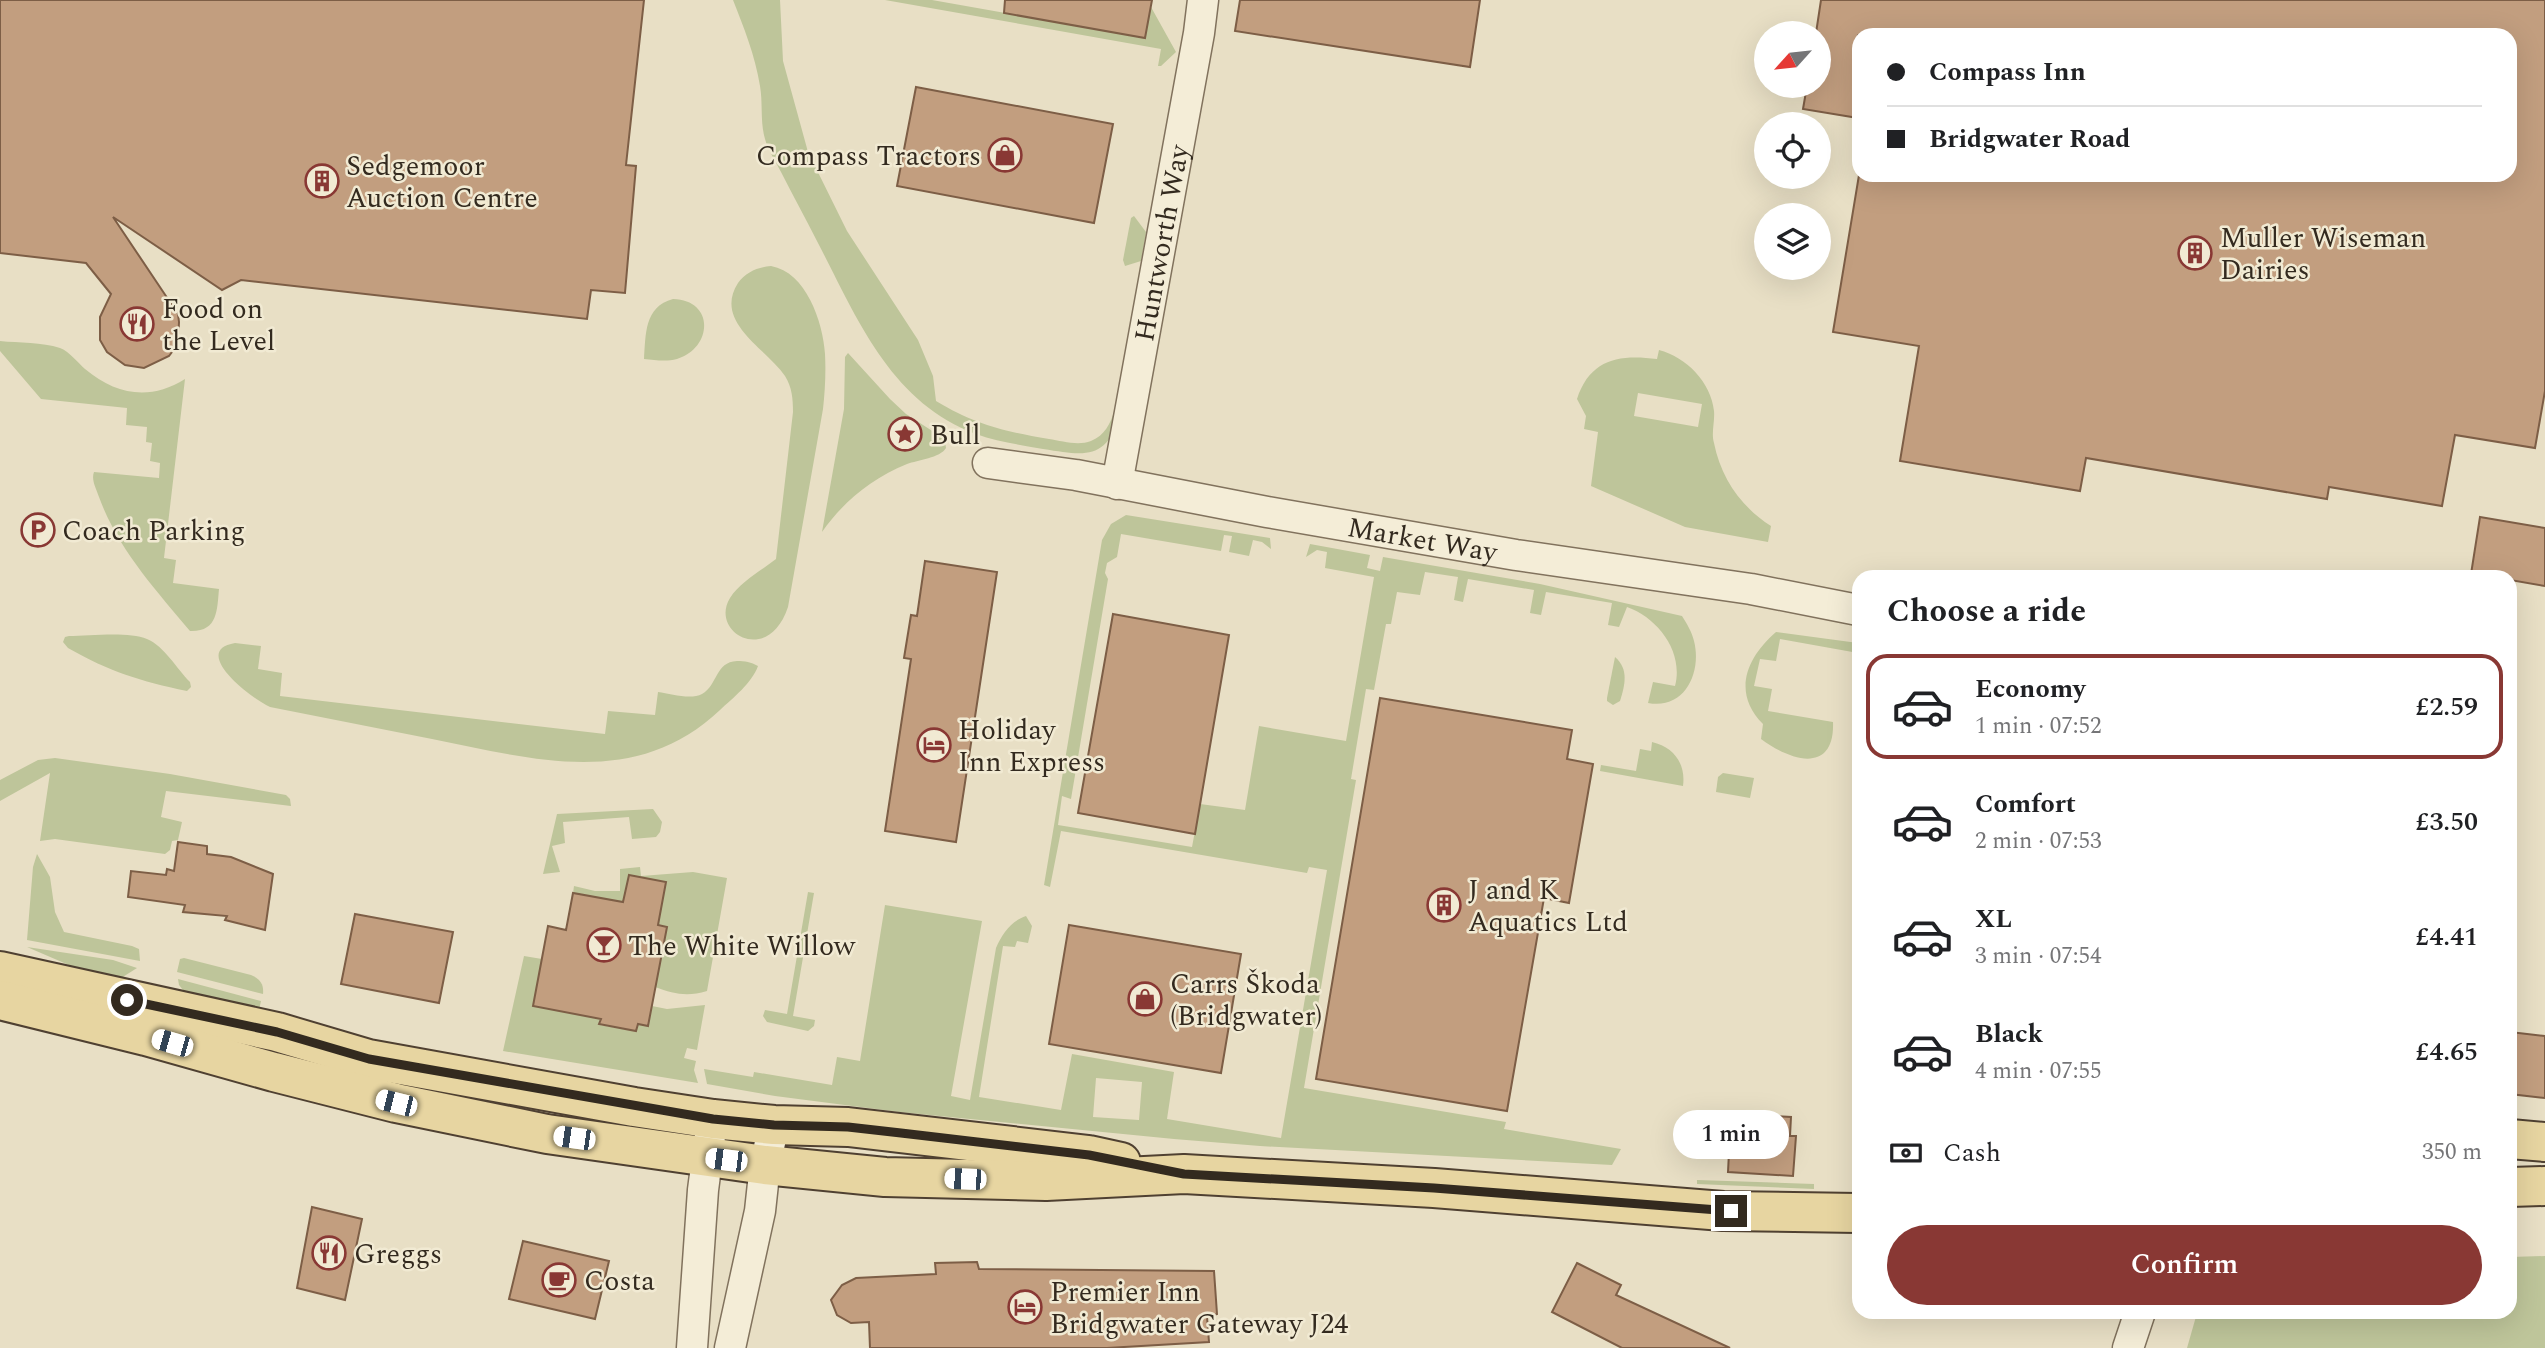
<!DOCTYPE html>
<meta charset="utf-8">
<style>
body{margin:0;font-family:Spectral,serif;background:#f2f2f2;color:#202124;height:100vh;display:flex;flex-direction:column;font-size:26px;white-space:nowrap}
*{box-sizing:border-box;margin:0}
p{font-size:23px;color:#757577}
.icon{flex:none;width:38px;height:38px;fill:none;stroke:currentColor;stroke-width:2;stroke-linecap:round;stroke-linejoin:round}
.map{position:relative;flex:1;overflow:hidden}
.sheet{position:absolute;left:1852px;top:570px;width:665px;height:749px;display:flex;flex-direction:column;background:#fff;border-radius:21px;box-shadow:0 7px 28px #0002}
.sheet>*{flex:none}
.top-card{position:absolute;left:1852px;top:28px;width:665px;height:154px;border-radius:21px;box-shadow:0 7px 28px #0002;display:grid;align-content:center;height:154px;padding:0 35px;background:#fff}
.needle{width:46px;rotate:243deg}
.controls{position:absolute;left:1754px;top:21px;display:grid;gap:14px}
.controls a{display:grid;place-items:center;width:77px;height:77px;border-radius:50%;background:#fff;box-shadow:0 7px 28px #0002;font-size:35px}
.end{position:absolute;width:32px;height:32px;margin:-16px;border:9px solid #332a1f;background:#fff;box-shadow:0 0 0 4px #fff}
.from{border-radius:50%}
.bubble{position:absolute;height:49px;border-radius:24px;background:#fff;box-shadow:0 7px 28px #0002;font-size:23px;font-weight:600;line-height:49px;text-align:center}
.car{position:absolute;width:21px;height:42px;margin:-21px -10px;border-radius:9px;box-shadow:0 0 5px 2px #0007;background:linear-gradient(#fff 24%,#345 0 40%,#fff 0 76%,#345 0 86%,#fff 0)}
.top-card b{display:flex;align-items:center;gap:24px;height:66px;font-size:26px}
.top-card b+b{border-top:2px solid #e0e0e0}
.top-card i{width:18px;height:18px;background:#202124}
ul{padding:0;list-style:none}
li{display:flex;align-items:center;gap:21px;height:105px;margin:0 14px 10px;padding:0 21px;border:4px solid transparent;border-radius:21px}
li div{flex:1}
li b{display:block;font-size:26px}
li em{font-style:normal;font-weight:600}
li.selected{border-color:#893834}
li>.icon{width:63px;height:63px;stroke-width:1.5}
h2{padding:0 35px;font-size:32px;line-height:84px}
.pay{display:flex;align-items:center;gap:18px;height:77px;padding:0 35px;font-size:26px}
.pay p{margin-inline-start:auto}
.button{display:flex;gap:14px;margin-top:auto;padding:14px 35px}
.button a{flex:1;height:80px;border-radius:42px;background:#893834;color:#fff;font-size:28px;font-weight:600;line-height:80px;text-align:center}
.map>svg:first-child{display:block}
.green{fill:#bec59a;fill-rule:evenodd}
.building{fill:#c29e7f;stroke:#7d5e46;stroke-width:2}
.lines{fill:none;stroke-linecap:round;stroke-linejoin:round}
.minor-casing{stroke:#81725d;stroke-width:33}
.primary-casing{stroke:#4f4031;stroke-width:42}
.minor{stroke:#f4edd7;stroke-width:30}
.primary{stroke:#e7d5a1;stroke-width:38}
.route{stroke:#332a1f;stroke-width:9}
.labels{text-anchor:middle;stroke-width:5;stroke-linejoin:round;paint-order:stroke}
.poi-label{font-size:28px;fill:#332a1f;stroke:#f1ead3;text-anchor:start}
.street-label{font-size:28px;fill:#332a1f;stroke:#f1ead3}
</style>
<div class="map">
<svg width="2545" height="1348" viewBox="0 0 2545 1348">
<rect width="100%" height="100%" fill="#e8dfc5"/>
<!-- green -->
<g class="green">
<path d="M 733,0 L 780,0 L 783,61 L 808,152 L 847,231 L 918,340 L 933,376 L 936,401 C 976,425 1003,431 1049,439 C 1062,441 1078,446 1091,441 C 1105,435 1110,424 1114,412 L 1123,414 C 1104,460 1088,456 1043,449 C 1021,445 998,442 976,434 C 890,402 857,318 818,243 C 806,219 793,196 781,172 C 776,162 768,150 765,139 C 760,122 763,103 760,86 C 755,55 744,28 733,0 Z"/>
<path d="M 885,0 L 932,0 L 1145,38 L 1151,7 L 1176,52 L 1161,66 L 1158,66 L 1161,49 Z"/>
<path d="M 1134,216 L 1146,232 L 1141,261 L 1125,266 L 1123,260 L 1131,218 Z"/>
<path d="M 771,266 C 806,272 823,322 825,354 C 826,372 825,391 823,409 L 788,607 C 768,667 709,632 730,598 C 740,582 761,571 776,559 L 793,412 C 793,399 792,387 785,376 C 766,348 713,322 738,283 C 746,272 758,267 771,266 Z"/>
<path d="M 673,299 C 715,300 713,348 677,359 C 666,362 655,360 644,359 C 646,334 644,307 673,299 Z"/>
<path d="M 0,341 C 19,343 42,342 60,348 C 69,351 78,363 85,369 C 116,395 150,401 185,379 L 164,558 L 176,560 L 173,583 L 219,589 C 217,610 218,632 190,631 C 155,589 118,549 99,497 C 96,488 91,480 94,472 L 159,478 L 160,463 L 150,461 L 152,443 L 146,442 L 147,427 L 126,425 L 127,408 L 41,399 L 0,351 Z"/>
<path d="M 1659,350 C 1686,357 1711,382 1714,411 C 1715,422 1711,433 1714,443 C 1721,478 1741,507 1771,526 L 1768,542 L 1685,527 L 1591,486 L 1598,432 L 1584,429 L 1586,416 L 1577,399 C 1590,359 1619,354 1657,359 ZM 1638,393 L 1702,404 L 1698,427 L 1634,416 Z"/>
<path d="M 848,353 L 890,399 L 906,414 L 940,436 L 945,442 L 946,448 C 940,458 918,460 907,464 C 871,479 844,501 822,532 L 844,409 L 845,357 Z"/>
<path d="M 1126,515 L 1270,538 L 1271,549 L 1262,542 L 1253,540 L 1249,556 L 1229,552 L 1232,536 L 1224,535 L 1221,551 L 1121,534 L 1117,557 L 1107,563 L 1105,573 L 1108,579 L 1071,799 L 1062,796 L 1058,825 L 1192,847 L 1200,804 L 1245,810 L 1259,726 L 1346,741 L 1374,577 L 1325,568 L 1327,552 L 1317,550 L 1306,557 L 1310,544 L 1370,555 L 1367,568 L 1380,571 L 1383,557 L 1540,584 L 1682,616 C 1687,624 1692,632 1694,641 C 1702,672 1685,710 1648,703 L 1653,682 L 1675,686 C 1684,652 1658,618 1627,607 L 1619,627 L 1608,625 L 1612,603 L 1546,592 L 1541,615 L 1530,613 L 1534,590 L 1468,579 L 1463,602 L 1454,600 L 1458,577 L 1425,572 L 1420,595 L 1397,592 L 1391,624 L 1386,624 L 1374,690 L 1366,689 L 1351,779 L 1356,780 L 1304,1088 L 1506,1122 L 1504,1129 L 1621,1149 L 1612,1165 L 1260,1146 L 1174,1139 L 899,1112 L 775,1096 L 707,1084 L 704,1069 L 753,1077 L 754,1072 L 832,1085 L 837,1057 L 860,1061 L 885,905 L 982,921 L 951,1096 L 970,1100 L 996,948 C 1002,934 1011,921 1026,916 L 1032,926 L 1028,943 L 1017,941 L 1015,947 L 1003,946 L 979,1097 L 1061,1110 L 1072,1054 L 1174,1072 L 1167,1119 L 1281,1138 L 1327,870 L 1309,867 L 1307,873 L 1061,831 L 1050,887 L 1044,885 L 1102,540 L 1111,524 ZM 1096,1078 L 1142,1082 L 1139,1120 L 1093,1117 Z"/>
<path d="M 1776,632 L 1858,643 L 1858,653 L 1780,639 L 1776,661 L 1760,659 L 1754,686 L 1772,689 L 1768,711 L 1833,722 C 1835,775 1790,761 1761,739 L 1763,724 C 1732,693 1746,658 1776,632 Z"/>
<path d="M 69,636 C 89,636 128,631 147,639 C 164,646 177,669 190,682 L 191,687 L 187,691 C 140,681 110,672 68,648 L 63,642 L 65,637 Z"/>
<path d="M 235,643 L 261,646 L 258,669 L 282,673 L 280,696 L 605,734 L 608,711 L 655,715 L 658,692 C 671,694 691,700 702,694 C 718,685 715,662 737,661 C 745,661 751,662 758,666 C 752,683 733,698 720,710 C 636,790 532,759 432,739 C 378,728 324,718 270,707 C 255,701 188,651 235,643 Z"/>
<path d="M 1615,657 C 1629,669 1625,685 1620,701 L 1613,705 L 1607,701 L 1607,698 Z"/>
<path d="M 1652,742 C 1674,747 1686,764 1683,786 L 1600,771 L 1601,765 L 1636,771 L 1640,749 L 1651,751 Z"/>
<path d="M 55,758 L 170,774 L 286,795 L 290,799 L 291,806 L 166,791 L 161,817 L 182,822 L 178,840 L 172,841 L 170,850 L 165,854 L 55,839 L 40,841 L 50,773 L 0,801 L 0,780 L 38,760 Z"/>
<path d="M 1723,773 L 1754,778 L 1750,798 L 1716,792 L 1718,777 Z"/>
<path d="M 653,809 L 662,822 L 660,832 L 656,837 L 632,839 L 629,817 L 563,822 L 565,843 L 552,846 L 560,872 L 543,874 L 557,814 Z"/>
<path d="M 37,854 L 50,877 L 55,912 L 64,932 L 132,946 L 139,949 L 140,961 L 27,940 L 33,867 Z"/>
<path d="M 640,867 L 641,876 L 693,872 L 727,878 L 707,991 C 687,997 674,994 655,987 L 667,927 L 658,925 L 666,882 L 629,875 L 623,902 L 573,893 L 574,886 L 595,891 L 620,891 L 620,869 Z"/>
<path d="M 808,892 L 814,893 L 793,1016 L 815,1020 L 814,1026 L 808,1031 L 767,1022 L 763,1016 L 765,1010 L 787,1014 Z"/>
<path d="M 27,947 L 113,960 L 137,968 L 118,980 L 85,972 Z"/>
<path d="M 524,956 L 542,959 L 601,1019 L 600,1025 L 636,1031 L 638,1024 L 648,1025 L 652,1006 L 667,1009 L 705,1005 L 697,1050 L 687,1048 L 684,1058 L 696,1061 L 694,1070 L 698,1083 L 503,1051 Z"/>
<path d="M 184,958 L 251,975 C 260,979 264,984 263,994 L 177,972 L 180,959 Z"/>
<path d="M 178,979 L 261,1001 L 259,1010 L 187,995 L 179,985 Z"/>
<path d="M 1697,1180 L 1814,1184 L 1814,1189 L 1697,1184 Z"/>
<path d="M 2545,1256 L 2545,1348 L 2187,1348 L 2197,1313 L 2510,1312 L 2510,1257 Z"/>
</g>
<!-- building -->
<g class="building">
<path d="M 0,0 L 644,0 L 626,165 L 636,166 L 625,293 L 591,290 L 587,319 L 241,280 L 222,290 L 113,217 L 178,314 L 179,322 L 178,344 L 169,356 L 144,368 L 125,365 L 107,352 L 100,340 L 100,317 L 111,294 L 86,263 L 0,253 Z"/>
<path d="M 1005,0 L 1152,0 L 1145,38 L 1004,13 Z"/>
<path d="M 1240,0 L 1480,0 L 1470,67 L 1235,31 Z"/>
<path d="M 1821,0 L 2545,0 L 2545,391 L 2535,448 L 2455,435 L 2442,506 L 2329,487 L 2327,499 L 2086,458 L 2080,491 L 1900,461 L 1919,346 L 1833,332 L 1859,175 L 2510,175 L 2510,35 L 1858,35 L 1858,118 L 1803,109 L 1807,86 L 1818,86 L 1818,33 L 1816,33 Z"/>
<path d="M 916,87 L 1113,124 L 1094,223 L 897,186 Z"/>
<path d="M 2480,517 L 2545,528 L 2545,586 L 2510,580 L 2510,578 L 2471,574 Z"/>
<path d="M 925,561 L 997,572 L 956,842 L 885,831 L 911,659 L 904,658 L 911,615 L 917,616 Z"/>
<path d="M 1113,614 L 1229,635 L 1195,834 L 1078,813 Z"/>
<path d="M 1380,698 L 1572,730 L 1567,759 L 1593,764 L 1569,903 L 1544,898 L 1507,1111 L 1316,1079 Z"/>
<path d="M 178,842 L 207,846 L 207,854 L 231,857 L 273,874 L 265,930 L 225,920 L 227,916 L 183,912 L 185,905 L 128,897 L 131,871 L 166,875 L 167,869 L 174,871 Z"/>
<path d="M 629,875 L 666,882 L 658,925 L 667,927 L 648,1026 L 638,1024 L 636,1031 L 599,1024 L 601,1019 L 533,1006 L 548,926 L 566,930 L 573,893 L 623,902 Z"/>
<path d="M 355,914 L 453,932 L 439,1003 L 341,984 Z"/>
<path d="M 1069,925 L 1241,954 L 1221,1073 L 1049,1044 Z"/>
<path d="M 2510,1032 L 2545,1036 L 2545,1098 L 2510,1094 Z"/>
<path d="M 1734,1114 L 1791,1117 L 1790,1136 L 1796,1136 L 1793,1176 L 1728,1172 L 1730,1132 L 1733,1133 Z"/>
<path d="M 312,1207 L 362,1219 L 345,1300 L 297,1288 Z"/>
<path d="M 523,1241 L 609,1261 L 595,1319 L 509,1299 Z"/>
<path d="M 977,1262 L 979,1269 L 1214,1271 L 1217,1314 L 1207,1317 L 1209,1342 L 1107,1348 L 870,1348 L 869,1322 L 851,1323 L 837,1315 L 831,1300 L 842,1285 L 856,1278 L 936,1274 L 935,1263 Z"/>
<path d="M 1577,1263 L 1621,1285 L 1616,1295 L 1730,1348 L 1622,1348 L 1552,1312 Z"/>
</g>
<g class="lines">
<defs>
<g id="minor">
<path id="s1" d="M 988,463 L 1076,475 L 1267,512 L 1516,555 L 1751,589 L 1858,610"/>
<path id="s2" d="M 1117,484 L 1199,33 L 1203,0"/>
<path d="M 692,1348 L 703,1190 L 710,1136"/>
<path d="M 730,1348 L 760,1211 L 765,1165 L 774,1125"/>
<path d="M 2128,1348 L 2140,1312"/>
</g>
<g id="primary">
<path d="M 0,971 L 277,1032 L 368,1059 L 634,1107 L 713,1119 L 774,1125 L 848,1127 L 1089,1155 L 1121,1162"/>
<path d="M 0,1000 L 146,1036 L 274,1072 L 396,1103 L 547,1134 L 765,1165 L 885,1177 L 1046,1181 L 1184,1174 L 1434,1188 L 1723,1211 L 1858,1213"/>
<path d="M 2510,1139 L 2545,1142"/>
<path d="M 2510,1187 L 2545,1186"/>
</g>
</defs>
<!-- minor casing -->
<use href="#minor" class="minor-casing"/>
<!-- primary casing -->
<use href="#primary" class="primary-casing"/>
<!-- minor -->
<use href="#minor" class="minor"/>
<!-- primary -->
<use href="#primary" class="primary"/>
</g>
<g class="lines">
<!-- route -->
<path class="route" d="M 127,1000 L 277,1032 L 369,1059 L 713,1119 L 774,1125 L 848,1127 L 901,1133 L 1089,1155 L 1184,1174 L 1434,1188 L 1731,1211"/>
</g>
<!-- icons -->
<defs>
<symbol id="shop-ring" viewBox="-11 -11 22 22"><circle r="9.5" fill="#f1ead3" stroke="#893834" stroke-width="1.5"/><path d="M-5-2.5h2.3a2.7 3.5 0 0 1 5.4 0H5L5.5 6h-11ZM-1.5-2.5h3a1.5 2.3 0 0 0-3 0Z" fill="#893834"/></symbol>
<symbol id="building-ring" viewBox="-11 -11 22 22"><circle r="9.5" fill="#f1ead3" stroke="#893834" stroke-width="1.5"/><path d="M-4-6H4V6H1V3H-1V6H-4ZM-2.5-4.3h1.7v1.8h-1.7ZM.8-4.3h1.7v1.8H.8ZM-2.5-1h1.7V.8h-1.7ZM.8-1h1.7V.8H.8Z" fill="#893834"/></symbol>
<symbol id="restaurant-ring" viewBox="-11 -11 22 22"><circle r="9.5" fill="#f1ead3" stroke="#893834" stroke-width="1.5"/><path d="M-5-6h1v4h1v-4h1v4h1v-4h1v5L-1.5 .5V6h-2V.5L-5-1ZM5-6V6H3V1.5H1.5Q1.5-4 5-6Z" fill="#893834"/></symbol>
<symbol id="sight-ring" viewBox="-11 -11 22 22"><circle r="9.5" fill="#f1ead3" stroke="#893834" stroke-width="1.5"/><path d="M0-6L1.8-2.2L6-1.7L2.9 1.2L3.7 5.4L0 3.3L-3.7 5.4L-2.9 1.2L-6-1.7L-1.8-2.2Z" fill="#893834"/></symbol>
<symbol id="parking-ring" viewBox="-11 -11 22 22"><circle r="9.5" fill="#f1ead3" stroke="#893834" stroke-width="1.5"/><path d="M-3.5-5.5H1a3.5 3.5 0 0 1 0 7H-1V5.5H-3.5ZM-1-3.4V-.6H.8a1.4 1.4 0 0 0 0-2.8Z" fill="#893834"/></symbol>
<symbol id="hotel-ring" viewBox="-11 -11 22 22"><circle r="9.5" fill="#f1ead3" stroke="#893834" stroke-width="1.5"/><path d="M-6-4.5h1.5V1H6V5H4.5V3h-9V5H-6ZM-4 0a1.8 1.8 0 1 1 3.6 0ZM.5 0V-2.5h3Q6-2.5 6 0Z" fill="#893834"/></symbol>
<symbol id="bar-ring" viewBox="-11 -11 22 22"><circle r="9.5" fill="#f1ead3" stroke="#893834" stroke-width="1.5"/><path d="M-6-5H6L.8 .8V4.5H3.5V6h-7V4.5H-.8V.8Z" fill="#893834"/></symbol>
<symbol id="cafe-ring" viewBox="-11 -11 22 22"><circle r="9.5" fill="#f1ead3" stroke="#893834" stroke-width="1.5"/><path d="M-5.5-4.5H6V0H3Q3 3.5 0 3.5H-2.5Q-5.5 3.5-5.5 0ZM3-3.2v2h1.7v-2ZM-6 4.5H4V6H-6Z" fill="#893834"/></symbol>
</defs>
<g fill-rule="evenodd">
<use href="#shop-ring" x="986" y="136" width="38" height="38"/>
<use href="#building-ring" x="303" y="162" width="38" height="38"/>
<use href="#building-ring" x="2176" y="234" width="38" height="38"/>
<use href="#restaurant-ring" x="118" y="305" width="38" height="38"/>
<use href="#sight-ring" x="886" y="415" width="38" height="38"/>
<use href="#parking-ring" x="19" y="511" width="38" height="38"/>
<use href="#hotel-ring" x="915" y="726" width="38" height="38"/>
<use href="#building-ring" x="1425" y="886" width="38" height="38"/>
<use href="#bar-ring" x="585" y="926" width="38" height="38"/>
<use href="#shop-ring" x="1126" y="980" width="38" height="38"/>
<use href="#restaurant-ring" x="310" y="1234" width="38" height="38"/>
<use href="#cafe-ring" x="540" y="1261" width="38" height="38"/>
<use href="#hotel-ring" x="1006" y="1288" width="38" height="38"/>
</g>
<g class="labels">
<!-- poi labels -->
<g class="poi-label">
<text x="981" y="165" text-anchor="end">Compass Tractors</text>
<text x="346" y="175">Sedgemoor<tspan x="346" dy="32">Auction Centre</tspan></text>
<text x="2220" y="247">Muller Wiseman<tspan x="2220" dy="32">Dairies</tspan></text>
<text x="162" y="318">Food on<tspan x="162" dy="32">the Level</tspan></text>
<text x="930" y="444">Bull</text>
<text x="62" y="540">Coach Parking</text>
<text x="958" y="739">Holiday<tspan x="958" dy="32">Inn Express</tspan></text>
<text x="1468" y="899">J and K<tspan x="1468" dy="32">Aquatics Ltd</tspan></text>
<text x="628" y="955">The White Willow</text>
<text x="1170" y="993">Carrs Škoda<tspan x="1170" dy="32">(Bridgwater)</tspan></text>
<text x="354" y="1263">Greggs</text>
<text x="584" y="1290">Costa</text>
<text x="1050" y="1301">Premier Inn<tspan x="1050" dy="32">Bridgwater Gateway J24</tspan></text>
</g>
<!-- street labels -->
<g class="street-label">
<text dy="10" stroke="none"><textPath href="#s2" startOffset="245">Huntworth Way</textPath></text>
<text dy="10" stroke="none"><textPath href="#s1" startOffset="441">Market Way</textPath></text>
</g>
</g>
</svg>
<div class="controls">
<a><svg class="needle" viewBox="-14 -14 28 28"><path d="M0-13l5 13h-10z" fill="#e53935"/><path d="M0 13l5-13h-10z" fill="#757577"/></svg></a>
<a><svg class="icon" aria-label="locate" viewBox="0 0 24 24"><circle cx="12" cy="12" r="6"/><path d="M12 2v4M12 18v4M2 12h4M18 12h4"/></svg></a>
<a><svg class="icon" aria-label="layers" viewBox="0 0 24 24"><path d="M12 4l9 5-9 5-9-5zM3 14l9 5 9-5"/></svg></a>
</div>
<i class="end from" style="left:127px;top:1000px"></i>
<i class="end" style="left:1731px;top:1211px"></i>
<div class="bubble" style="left:1673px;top:1110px;width:116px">1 min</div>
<i class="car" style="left:172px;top:1043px;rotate:286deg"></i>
<i class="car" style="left:396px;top:1103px;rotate:284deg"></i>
<i class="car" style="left:574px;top:1138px;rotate:278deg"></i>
<i class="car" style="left:726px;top:1160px;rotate:277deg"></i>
<i class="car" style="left:965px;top:1179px;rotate:272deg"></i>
<div class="top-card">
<b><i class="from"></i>Compass Inn</b>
<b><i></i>Bridgwater Road</b>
</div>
<section class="sheet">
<h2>Choose a ride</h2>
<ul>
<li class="selected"><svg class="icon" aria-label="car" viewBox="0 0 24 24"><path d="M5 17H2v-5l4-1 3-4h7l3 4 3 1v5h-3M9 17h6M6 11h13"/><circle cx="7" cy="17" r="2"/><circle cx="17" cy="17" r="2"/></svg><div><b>Economy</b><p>1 min · 07:52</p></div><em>£2.59</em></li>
<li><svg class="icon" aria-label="car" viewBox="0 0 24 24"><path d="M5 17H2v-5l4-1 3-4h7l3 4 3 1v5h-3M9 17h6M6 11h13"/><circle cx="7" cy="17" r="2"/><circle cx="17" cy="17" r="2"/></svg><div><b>Comfort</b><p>2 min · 07:53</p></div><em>£3.50</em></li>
<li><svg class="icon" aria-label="car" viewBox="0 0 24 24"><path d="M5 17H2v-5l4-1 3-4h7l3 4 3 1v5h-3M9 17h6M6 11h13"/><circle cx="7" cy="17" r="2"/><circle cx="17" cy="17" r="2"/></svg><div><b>XL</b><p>3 min · 07:54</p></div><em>£4.41</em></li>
<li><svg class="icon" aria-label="car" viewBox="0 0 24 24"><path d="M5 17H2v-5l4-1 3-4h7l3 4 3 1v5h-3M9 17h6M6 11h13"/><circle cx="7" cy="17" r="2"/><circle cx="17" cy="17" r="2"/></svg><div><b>Black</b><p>4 min · 07:55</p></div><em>£4.65</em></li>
</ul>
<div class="pay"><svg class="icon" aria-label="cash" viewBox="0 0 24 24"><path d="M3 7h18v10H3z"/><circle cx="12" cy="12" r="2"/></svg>Cash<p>350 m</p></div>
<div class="button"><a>Confirm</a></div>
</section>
</div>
